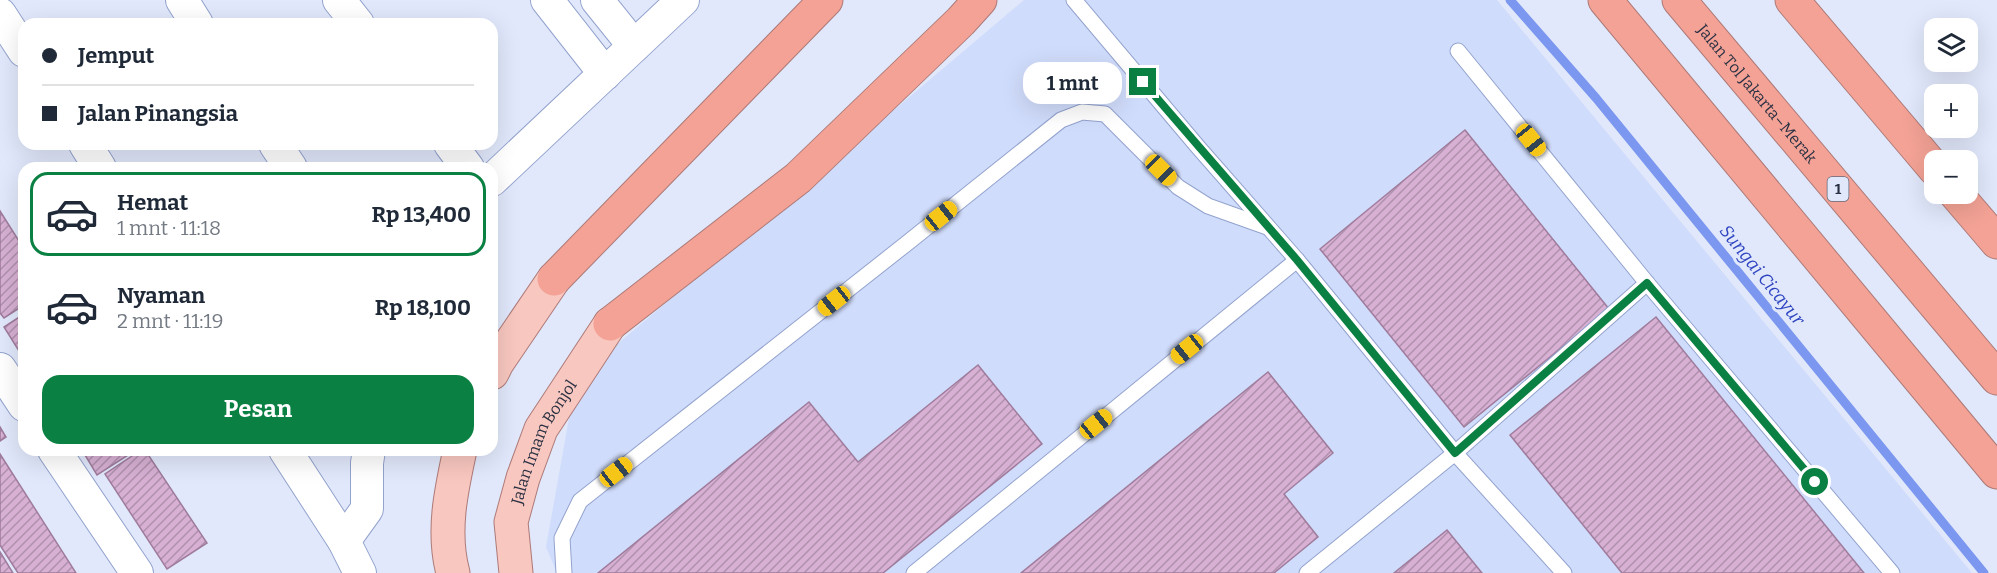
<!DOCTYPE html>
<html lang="id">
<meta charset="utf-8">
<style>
body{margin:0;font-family:Bitter,serif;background:#f6f6f7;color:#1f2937;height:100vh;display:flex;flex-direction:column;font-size:22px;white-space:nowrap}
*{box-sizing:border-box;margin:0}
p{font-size:20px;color:#747a83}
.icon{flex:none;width:33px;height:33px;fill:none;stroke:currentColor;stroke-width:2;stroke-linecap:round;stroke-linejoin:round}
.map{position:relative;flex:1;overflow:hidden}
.sheet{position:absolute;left:18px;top:162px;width:480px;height:294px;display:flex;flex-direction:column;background:#fff;border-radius:18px;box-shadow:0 6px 24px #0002}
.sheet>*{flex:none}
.guide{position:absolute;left:18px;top:18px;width:480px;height:132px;border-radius:18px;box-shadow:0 6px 24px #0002;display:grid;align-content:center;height:132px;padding:0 24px;background:#fff}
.buttons{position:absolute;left:1924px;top:18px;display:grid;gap:12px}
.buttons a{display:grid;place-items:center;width:54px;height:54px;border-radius:12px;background:#fff;box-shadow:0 6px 24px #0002;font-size:30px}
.end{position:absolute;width:27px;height:27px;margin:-14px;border:8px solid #0b8043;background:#fff;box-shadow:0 0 0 3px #fff}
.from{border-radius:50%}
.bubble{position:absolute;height:42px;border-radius:18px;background:#fff;box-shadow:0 6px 24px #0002;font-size:20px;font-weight:700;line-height:42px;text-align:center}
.car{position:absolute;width:18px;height:36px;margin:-18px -9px;border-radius:8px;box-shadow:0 0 4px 2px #0007;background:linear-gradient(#f5c518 24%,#345 0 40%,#f5c518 0 76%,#345 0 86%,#f5c518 0)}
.guide b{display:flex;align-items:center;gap:21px;height:57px;font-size:22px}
.guide b+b{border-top:2px solid #e0e1e3}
.guide i{width:15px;height:15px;background:#1f2937}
ul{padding:10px 0 0;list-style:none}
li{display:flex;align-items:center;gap:18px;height:84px;margin:0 12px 9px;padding:0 12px;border:3px solid transparent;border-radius:18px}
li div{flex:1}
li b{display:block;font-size:22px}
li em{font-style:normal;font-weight:700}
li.on{border-color:#0b8043}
li>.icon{width:54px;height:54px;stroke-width:1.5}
.cta{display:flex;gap:12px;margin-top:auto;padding:12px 24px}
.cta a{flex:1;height:69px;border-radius:18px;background:#0b8043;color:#fff;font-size:24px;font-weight:700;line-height:69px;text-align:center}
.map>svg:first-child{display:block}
.built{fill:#d0dcfb}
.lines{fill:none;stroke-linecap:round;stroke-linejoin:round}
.stream{stroke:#7b97ef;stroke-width:9}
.building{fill:url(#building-hatch);stroke:#9f7b9c;stroke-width:1.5}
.lane-casing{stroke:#93a3ce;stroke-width:17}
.street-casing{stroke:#93a3ce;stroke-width:34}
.primary-casing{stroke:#ad7a78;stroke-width:35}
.highway-casing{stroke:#ad7a78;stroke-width:35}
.lane{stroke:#fff;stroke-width:15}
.street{stroke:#fff;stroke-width:32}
.primary{stroke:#f8c7bf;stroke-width:33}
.highway{stroke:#f3a295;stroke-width:33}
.route{stroke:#0b8043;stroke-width:8}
.labels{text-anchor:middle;stroke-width:6;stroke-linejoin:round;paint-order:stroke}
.shield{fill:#e1e8fb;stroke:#62687a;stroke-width:1.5}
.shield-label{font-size:15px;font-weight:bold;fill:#2b3143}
.street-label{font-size:16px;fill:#2b3143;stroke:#e1e8fb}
.water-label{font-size:18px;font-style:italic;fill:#2e44c1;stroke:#e1e8fb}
</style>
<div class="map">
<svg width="1997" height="573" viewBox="0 0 1997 573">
<defs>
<pattern id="building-hatch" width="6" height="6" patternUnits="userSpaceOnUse" patternTransform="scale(1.5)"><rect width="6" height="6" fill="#d7b0d3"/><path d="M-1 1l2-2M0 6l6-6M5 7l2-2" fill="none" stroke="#af90ad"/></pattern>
</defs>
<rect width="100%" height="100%" fill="#e1e8fb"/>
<!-- built -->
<path class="built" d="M 1024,0 L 1497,0 L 1972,573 L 557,573 L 546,547 L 576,379 Z"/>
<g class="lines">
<!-- stream -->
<path class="stream" d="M 1510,0 L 1596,98 L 1984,573"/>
</g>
<!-- building -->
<g class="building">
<path d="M 1465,130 L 1609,309 L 1464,427 L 1320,249 Z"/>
<path d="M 0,211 L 24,249 L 24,305 L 4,318 L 0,313 Z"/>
<path d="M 24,314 L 24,359 L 4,327 Z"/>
<path d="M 1656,317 L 1864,573 L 1622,573 L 1510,435 Z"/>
<path d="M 978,365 L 1042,444 L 883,573 L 598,573 L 809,402 L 858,462 Z"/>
<path d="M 1268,372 L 1333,453 L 1284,494 L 1318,537 L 1274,573 L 1021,573 Z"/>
<path d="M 0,427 L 6,437 L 0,441 Z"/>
<path d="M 82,450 L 136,450 L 97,475 Z"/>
<path d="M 141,450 L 145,450 L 207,543 L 167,569 L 105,474 Z"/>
<path d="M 0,454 L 76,573 L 18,573 L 0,545 Z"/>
<path d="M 1447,530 L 1482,573 L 1394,573 Z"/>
<path d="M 0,552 L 13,573 L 0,573 Z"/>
</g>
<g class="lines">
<defs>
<g id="lane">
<path d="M 1074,0 L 1198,147 L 1297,260 L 1455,453 L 1564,573"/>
<path d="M 1458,51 L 1647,283 L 1892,573"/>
<path d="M 564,573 L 562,538 L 580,501 L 906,244 L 1061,120 L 1082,112 L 1105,114 L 1178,187 L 1208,206 L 1267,227"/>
<path d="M 914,573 L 1297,260"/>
<path d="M 1307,573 L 1455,453 L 1647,283"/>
</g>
<g id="street">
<path d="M 182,0 L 197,24"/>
<path d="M 339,0 L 358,24"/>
<path d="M 547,0 L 605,74"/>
<path d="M 597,0 L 634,46"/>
<path d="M 0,14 L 24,51"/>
<path d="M 85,144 L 100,168"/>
<path d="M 275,144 L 291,168"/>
<path d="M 450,144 L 468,168"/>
<path d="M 492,180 L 683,0"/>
<path d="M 0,369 L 24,405"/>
<path d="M 54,450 L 137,573"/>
<path d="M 285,450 L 344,541 L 360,573"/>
<path d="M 344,541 L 367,509 L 367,463 L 369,450"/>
</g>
<g id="primary">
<path d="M 492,373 L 497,363 L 554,279"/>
<path d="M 453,573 C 442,532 451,491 460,450"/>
<path id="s1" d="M 516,573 L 511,522 L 523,478 L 541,429 L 610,324"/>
</g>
<g id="highway">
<path d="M 1605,0 L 1997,472"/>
<path id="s2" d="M 1679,0 L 1997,378"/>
<path d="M 1792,0 L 1935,169"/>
<path d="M 1956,194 L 1997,242"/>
<path d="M 554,279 L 826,0"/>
<path d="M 610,324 L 798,178 L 961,21 L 980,0"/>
</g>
</defs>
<!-- lane casing -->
<use href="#lane" class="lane-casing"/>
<!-- street casing -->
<use href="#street" class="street-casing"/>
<!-- primary casing -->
<use href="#primary" class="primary-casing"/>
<!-- highway casing -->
<use href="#highway" class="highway-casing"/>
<!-- lane -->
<use href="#lane" class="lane"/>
<!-- street -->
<use href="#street" class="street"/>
<!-- primary -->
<use href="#primary" class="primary"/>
<!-- highway -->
<use href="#highway" class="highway"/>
</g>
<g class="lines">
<!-- route -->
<path class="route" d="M 1143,82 L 1297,260 L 1455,453 L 1647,283 L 1815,482"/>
</g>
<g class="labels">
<!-- shield labels -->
<rect class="shield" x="1827.5" y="177" width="21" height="24" rx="4.5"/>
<g class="shield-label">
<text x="1838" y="194">1</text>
</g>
<!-- street labels -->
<g class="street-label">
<text dy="6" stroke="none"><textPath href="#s2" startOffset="122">Jalan Tol Jakarta–Merak</textPath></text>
<text dy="6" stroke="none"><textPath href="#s1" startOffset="138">Jalan Imam Bonjol</textPath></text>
</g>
<!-- water labels -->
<g class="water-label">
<text transform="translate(1762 275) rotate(51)" y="6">Sungai Cicayur</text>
</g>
</g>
</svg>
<div class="buttons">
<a><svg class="icon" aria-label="layers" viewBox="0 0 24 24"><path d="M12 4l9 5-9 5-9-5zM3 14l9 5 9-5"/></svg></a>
<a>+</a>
<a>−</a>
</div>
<i class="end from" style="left:1815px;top:482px"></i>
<i class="end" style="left:1143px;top:82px"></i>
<div class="bubble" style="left:1023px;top:62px;width:99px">1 mnt</div>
<i class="car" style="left:1531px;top:140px;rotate:141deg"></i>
<i class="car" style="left:1161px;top:170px;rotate:135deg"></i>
<i class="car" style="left:941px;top:216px;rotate:51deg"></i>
<i class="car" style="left:834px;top:301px;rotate:232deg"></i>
<i class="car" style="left:1187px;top:349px;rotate:231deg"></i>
<i class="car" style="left:1096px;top:424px;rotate:51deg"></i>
<i class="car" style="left:616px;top:472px;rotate:52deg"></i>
<div class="guide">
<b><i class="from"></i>Jemput</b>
<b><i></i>Jalan Pinangsia</b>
</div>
<section class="sheet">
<ul>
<li class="on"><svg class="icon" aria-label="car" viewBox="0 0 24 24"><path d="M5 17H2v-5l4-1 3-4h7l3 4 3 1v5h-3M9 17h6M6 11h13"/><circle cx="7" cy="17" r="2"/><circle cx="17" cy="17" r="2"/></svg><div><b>Hemat</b><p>1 mnt · 11:18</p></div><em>Rp 13,400</em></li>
<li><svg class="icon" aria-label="car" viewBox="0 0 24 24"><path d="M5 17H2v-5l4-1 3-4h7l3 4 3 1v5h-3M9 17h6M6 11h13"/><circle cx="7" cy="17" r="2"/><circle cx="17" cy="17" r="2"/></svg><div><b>Nyaman</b><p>2 mnt · 11:19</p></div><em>Rp 18,100</em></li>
</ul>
<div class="cta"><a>Pesan</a></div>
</section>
</div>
